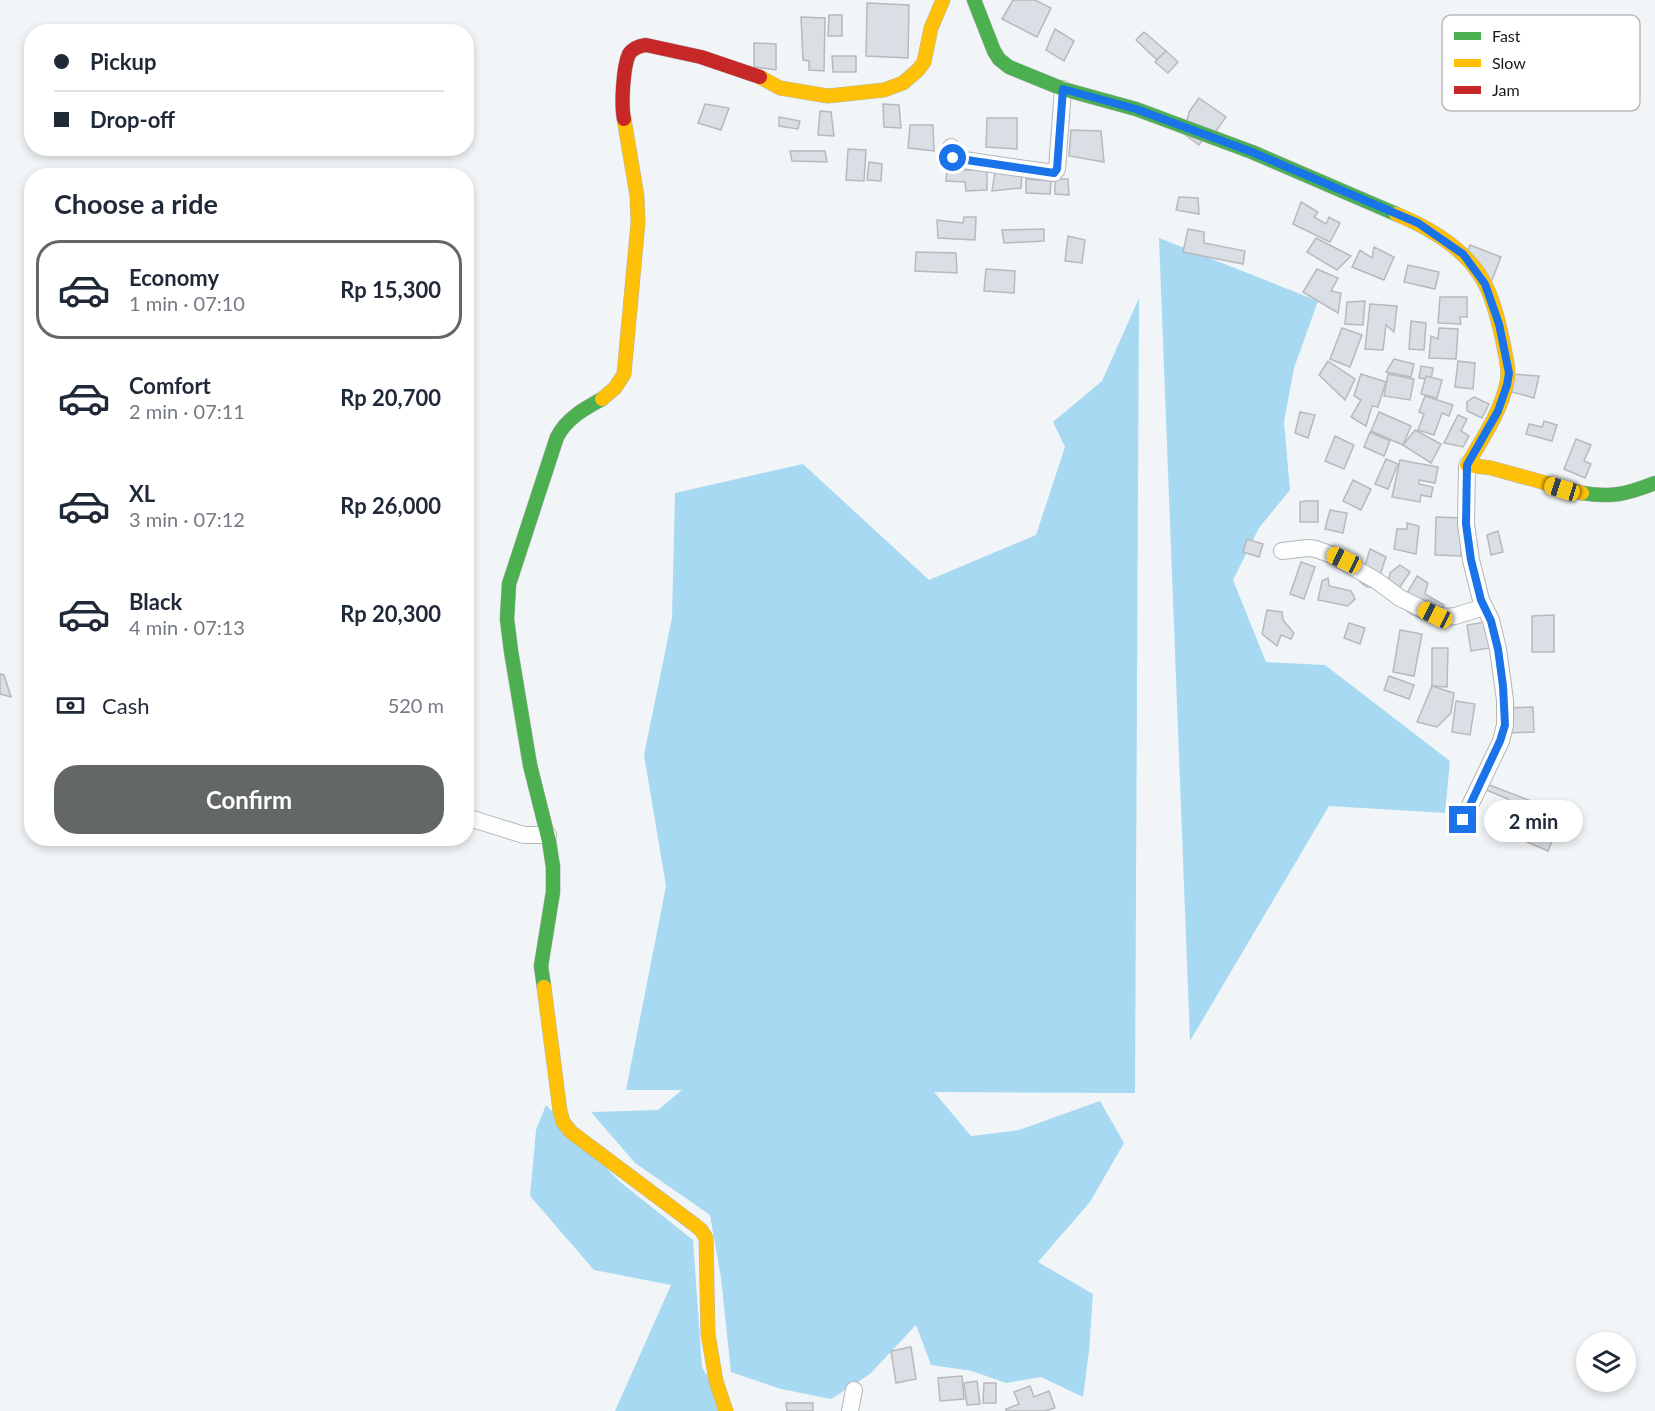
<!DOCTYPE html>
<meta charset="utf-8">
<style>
body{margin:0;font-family:Lato,sans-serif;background:#f2f2f3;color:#1f2937;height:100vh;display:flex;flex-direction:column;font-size:22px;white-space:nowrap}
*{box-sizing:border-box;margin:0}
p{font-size:20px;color:#747a83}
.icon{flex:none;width:33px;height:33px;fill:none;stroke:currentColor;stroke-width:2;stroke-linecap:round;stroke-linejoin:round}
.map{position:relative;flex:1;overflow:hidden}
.drawer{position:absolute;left:24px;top:168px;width:450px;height:678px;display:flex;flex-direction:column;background:#fff;border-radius:24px;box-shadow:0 3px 9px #0003}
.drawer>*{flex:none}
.hud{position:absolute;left:24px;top:24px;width:450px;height:132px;border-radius:24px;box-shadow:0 3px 9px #0003;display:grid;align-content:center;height:132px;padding:0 30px;background:#fff}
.fabs{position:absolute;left:1576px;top:1332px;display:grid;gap:12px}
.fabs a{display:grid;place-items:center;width:60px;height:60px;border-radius:50%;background:#fff;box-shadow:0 3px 9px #0003;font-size:30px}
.end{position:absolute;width:27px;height:27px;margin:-14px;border:8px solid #1a73e8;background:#fff;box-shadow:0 0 0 3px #fff}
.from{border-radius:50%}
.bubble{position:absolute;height:42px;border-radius:21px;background:#fff;box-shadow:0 3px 9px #0003;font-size:20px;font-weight:700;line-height:42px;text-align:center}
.car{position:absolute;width:18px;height:36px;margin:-18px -9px;border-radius:8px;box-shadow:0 0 4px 2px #0007;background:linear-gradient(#f5c518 24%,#345 0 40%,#f5c518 0 76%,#345 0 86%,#f5c518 0)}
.hud b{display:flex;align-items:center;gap:21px;height:57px;font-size:22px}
.hud b+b{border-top:2px solid #e0e1e3}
.hud i{width:15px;height:15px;background:#1f2937}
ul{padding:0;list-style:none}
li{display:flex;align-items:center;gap:18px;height:99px;margin:0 12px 9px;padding:0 18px;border:3px solid transparent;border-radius:24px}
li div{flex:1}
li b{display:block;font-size:22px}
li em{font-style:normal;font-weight:700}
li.active{border-color:#646768}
li>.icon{width:54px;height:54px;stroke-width:1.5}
h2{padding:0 30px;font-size:27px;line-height:72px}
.pay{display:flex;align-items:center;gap:15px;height:66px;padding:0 30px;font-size:22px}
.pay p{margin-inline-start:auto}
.cta{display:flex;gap:12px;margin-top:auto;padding:12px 30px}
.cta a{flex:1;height:69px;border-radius:24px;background:#646768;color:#fff;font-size:24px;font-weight:700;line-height:69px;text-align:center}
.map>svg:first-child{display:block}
.forest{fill:#a7d9f3}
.building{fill:#dadee5;stroke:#b8b9ba;stroke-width:1.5}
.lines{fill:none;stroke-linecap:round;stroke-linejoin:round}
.street-casing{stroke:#b4b6b8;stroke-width:18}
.fast-casing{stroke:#b4b6b8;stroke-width:15}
.slow-casing{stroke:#b4b6b8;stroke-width:15}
.jam-casing{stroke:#b4b6b8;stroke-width:15}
.street{stroke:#fdfefe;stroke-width:16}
.fast{stroke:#4caf50;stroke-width:14}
.slow{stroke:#ffc107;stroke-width:14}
.jam{stroke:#c62828;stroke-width:14}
.route{stroke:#1a73e8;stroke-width:8}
.key{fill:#fff;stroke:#bababb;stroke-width:1.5}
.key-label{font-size:16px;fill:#181a1b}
</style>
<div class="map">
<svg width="1655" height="1411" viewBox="0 0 1655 1411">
<rect width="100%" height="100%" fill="#f2f5f7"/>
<!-- forest -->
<g class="forest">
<path d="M 1159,238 L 1318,301 L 1294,368 L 1284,422 L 1290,490 L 1259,528 L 1233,580 L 1266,662 L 1325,665 L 1450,761 L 1445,813 L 1329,806 L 1190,1041 Z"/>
<path d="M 1139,298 L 1135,1093 L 934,1092 L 971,1136 L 1019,1130 L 1100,1101 L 1124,1143 L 1090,1202 L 1038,1262 L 1093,1294 L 1089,1351 L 1083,1397 L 1041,1377 L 1006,1383 L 972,1371 L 931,1365 L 916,1325 L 870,1374 L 831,1399 L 781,1389 L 731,1372 L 721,1278 L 710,1215 L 635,1163 L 591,1112 L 658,1110 L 682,1090 L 626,1090 L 666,886 L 644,755 L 672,618 L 675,493 L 803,464 L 929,580 L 1036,535 L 1065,447 L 1053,422 L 1102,381 Z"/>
<path d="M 546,1105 L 619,1181 L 693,1240 L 702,1367 L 728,1411 L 615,1411 L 671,1285 L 594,1270 L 530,1196 L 536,1130 Z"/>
</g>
<!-- building -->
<g class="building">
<path d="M 1013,0 L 1035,0 L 1051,8 L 1037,37 L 1002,19 Z"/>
<path d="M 867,3 L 909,5 L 908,58 L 866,56 Z"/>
<path d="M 829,15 L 842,15 L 842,36 L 828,36 Z"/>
<path d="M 801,17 L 825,18 L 824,71 L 809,70 L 809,61 L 803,60 Z"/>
<path d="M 1055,29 L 1074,41 L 1064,61 L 1046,50 Z"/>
<path d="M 1144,32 L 1166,51 L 1157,60 L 1136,40 Z"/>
<path d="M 754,43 L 776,44 L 776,70 L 754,67 Z"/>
<path d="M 1166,51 L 1178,62 L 1168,73 L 1155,62 Z"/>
<path d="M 832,56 L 856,56 L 856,72 L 833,72 Z"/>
<path d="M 1199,98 L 1226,117 L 1211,138 L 1206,135 L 1199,145 L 1184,134 L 1189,112 Z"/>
<path d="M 705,104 L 729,108 L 721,130 L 698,123 Z"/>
<path d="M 883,104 L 899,105 L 901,128 L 884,127 Z"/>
<path d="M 820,111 L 831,112 L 834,136 L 818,135 Z"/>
<path d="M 779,117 L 800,121 L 798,129 L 779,126 Z"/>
<path d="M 987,118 L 1017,118 L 1017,149 L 986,147 Z"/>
<path d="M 910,125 L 933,125 L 934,151 L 908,148 Z"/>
<path d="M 1071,130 L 1101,131 L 1104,162 L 1069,156 Z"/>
<path d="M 848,149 L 866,150 L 864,181 L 846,180 Z"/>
<path d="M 790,151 L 825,151 L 827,162 L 792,161 Z"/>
<path d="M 869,162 L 882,164 L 881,181 L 867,180 Z"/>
<path d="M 947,170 L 987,170 L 987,190 L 966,191 L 965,182 L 946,181 Z"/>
<path d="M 995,172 L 1022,172 L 1021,188 L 992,191 Z"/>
<path d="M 1026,179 L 1051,181 L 1050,194 L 1026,193 Z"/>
<path d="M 1055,179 L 1068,179 L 1069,195 L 1055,194 Z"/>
<path d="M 1179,197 L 1198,198 L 1199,214 L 1176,210 Z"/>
<path d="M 1301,202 L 1318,212 L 1314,217 L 1326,224 L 1329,217 L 1340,223 L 1330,242 L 1293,224 Z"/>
<path d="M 964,217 L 976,217 L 975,240 L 938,238 L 937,220 L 963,223 Z"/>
<path d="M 1044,229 L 1044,241 L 1004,243 L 1002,230 Z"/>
<path d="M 1188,229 L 1204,232 L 1204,243 L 1245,251 L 1243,264 L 1183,252 Z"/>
<path d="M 1068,236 L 1085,240 L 1082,263 L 1065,261 Z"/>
<path d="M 1316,238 L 1351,256 L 1337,270 L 1307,252 Z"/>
<path d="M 1470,245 L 1501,257 L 1490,285 L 1463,264 Z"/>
<path d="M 1374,247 L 1394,257 L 1384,280 L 1352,267 L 1360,250 L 1372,258 Z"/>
<path d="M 916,252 L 956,253 L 957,273 L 915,271 Z"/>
<path d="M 1408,265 L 1439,272 L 1435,289 L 1404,282 Z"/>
<path d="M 986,269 L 1015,271 L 1014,293 L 984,291 Z"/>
<path d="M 1317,269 L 1338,278 L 1331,291 L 1341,293 L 1338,313 L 1303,292 Z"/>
<path d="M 1440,297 L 1467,297 L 1467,317 L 1460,317 L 1461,324 L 1438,323 Z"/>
<path d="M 1365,301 L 1363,325 L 1345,324 L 1347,302 Z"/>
<path d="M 1370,304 L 1397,306 L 1394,332 L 1386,325 L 1383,350 L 1365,349 Z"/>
<path d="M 1411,321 L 1426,323 L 1424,350 L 1409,349 Z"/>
<path d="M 1342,328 L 1362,335 L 1350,367 L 1330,359 Z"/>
<path d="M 1439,328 L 1458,329 L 1456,359 L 1429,358 L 1431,336 L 1438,339 Z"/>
<path d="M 1394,359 L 1414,364 L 1411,377 L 1386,372 Z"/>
<path d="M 1328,361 L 1355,379 L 1345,400 L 1319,375 Z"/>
<path d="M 1458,361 L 1475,363 L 1473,389 L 1455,387 Z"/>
<path d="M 1421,366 L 1433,368 L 1431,380 L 1419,378 Z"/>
<path d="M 1361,374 L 1386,382 L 1378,407 L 1372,406 L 1366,426 L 1351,417 L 1361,400 L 1354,396 Z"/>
<path d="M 1388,374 L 1414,379 L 1410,400 L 1384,396 Z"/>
<path d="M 1511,374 L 1539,376 L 1534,398 L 1508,391 Z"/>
<path d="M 1426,376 L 1442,380 L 1437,398 L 1421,394 Z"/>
<path d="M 1425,396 L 1453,405 L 1449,416 L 1442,413 L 1434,435 L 1418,430 L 1424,414 L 1419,412 Z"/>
<path d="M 1474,397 L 1489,404 L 1482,418 L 1467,411 L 1467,402 Z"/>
<path d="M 1300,412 L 1315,415 L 1308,438 L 1295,433 Z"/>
<path d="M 1379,412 L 1411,426 L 1403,445 L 1371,431 Z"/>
<path d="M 1458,415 L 1467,419 L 1461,431 L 1469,436 L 1463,447 L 1444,443 Z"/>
<path d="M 1544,421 L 1557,425 L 1552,441 L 1526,434 L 1529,424 L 1542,427 Z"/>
<path d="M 1415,430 L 1441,444 L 1431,463 L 1403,445 Z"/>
<path d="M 1370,432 L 1390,441 L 1384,456 L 1364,447 Z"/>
<path d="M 1335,436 L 1354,445 L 1344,469 L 1325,461 Z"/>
<path d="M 1576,439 L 1591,445 L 1584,461 L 1591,464 L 1585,478 L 1564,469 Z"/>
<path d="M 1386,459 L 1398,464 L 1388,489 L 1375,484 Z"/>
<path d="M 1400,460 L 1438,467 L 1435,483 L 1419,480 L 1419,484 L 1433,487 L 1431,497 L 1421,495 L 1420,502 L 1392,497 Z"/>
<path d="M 1353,480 L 1371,489 L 1361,510 L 1343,501 Z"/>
<path d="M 1305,501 L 1318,501 L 1318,522 L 1300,522 L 1300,502 Z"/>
<path d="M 1330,510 L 1347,513 L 1343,533 L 1325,529 Z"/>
<path d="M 1436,517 L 1462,518 L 1461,556 L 1435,555 Z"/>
<path d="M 1407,523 L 1419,526 L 1416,554 L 1394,549 L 1397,529 L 1407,529 Z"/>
<path d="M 1498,531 L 1503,552 L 1491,555 L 1487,535 Z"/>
<path d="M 1247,539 L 1263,544 L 1259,557 L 1243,552 Z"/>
<path d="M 1370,549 L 1386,557 L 1376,587 L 1367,587 L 1360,582 Z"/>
<path d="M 1301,562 L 1315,567 L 1304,599 L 1290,594 Z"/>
<path d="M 1400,565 L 1410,572 L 1398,590 L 1388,583 L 1390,573 Z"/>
<path d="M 1417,576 L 1428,583 L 1425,594 L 1444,605 L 1434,624 L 1411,614 L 1400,605 Z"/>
<path d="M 1328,578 L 1329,586 L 1351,591 L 1355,599 L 1348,606 L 1318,600 L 1322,581 Z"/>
<path d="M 1267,610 L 1282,612 L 1283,620 L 1294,633 L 1291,639 L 1281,635 L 1277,646 L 1262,634 Z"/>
<path d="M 1554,615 L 1554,652 L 1532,652 L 1532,616 Z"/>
<path d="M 1485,622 L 1490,648 L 1471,651 L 1467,625 Z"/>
<path d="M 1349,623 L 1365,628 L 1360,644 L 1344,638 Z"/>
<path d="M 1400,630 L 1422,634 L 1414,676 L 1393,672 Z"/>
<path d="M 1432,648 L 1448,648 L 1447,687 L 1432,686 Z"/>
<path d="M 0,674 L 4,675 L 11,697 L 0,694 Z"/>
<path d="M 1389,676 L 1414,685 L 1409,699 L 1384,690 Z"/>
<path d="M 1432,686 L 1454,693 L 1451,713 L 1437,727 L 1417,722 Z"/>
<path d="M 1456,701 L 1475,704 L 1470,735 L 1452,732 Z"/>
<path d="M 1533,707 L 1534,732 L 1509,733 L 1508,708 Z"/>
<path d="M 1484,783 L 1563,813 L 1548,851 L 1497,829 L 1508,799 L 1484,789 Z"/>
<path d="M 911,1347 L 916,1379 L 896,1383 L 891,1351 Z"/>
<path d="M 962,1376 L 964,1399 L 940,1401 L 938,1378 Z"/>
<path d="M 977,1381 L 980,1404 L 967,1405 L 964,1383 Z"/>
<path d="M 984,1383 L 996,1383 L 996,1403 L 983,1403 Z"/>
<path d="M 1030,1386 L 1034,1397 L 1049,1391 L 1055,1408 L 1045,1411 L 1006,1411 L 1006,1409 L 1019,1404 L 1014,1392 Z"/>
<path d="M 786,1403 L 813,1403 L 813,1411 L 787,1411 Z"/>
</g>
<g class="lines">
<defs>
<g id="street">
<path d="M 951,147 L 953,157 L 957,159 L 1054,173 L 1057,169 L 1063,89"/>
<path d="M 1282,551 L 1308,548 L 1316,549 L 1332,555 L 1377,581 L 1400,598 L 1435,615 L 1447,617 L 1455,616 L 1484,607"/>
<path d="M 466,817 L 524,835 L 548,835"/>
<path d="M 1463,820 L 1501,741 L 1505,725 L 1505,700 L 1498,649 L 1491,620 L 1481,600 L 1471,560 L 1466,524 L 1467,465"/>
<path d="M 850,1411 L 854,1390"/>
</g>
<g id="fast">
<path d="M 974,0 L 994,51 L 999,59 L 1009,67 L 1063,89 L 1136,109 L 1252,152 L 1396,214"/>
<path d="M 1582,493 C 1612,498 1627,494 1655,483"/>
<path d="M 544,987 L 541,966 L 553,892 L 553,867 L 549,841 L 530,765 L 511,651 L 507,619 L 509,584 L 557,437 C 567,418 584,409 602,399"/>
</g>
<g id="slow">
<path d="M 760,77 L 780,88 L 828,96 L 884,90 L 903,83 L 918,70 L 924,62 L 931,28 L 943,0"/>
<path d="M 1396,214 C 1430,228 1468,250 1485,284 C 1494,301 1499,324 1503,342 C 1505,355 1510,369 1507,382 C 1501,412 1482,439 1467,465 L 1491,468 L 1582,493"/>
<path d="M 602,399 L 615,388 L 624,374 L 638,223 L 637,196 L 624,119"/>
<path d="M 544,987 L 560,1111 L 563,1122 L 571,1132 L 695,1225 L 701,1230 L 706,1238 L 708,1334 L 716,1381 L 726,1411"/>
</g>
<path id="jam" d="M 624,119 C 621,105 623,67 629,54 C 633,48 639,46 646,45 L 701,57 L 760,77"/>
</defs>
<!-- street casing -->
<use href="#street" class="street-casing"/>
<!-- fast casing -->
<use href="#fast" class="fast-casing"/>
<!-- slow casing -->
<use href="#slow" class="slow-casing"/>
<!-- jam casing -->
<use href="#jam" class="jam-casing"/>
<!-- street -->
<use href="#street" class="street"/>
<!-- fast -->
<use href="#fast" class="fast"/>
<!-- slow -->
<use href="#slow" class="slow"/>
<!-- jam -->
<use href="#jam" class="jam"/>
</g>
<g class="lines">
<!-- route -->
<path class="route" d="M 953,158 L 1054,173 L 1057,169 L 1063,89 L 1136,109 L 1252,152 L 1418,223 L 1463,254 L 1485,284 L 1499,324 L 1509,373 L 1507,385 L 1498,411 L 1467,465 L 1466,524 L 1471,560 L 1481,600 L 1491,621 L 1498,649 L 1503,686 L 1505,725 L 1500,741 L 1463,820"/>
</g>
<!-- legend -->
<rect x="1442" y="15" width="198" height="96" rx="9" class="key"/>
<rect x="1454" y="32" width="27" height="8" fill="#4caf50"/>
<rect x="1454" y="59" width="27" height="8" fill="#ffc107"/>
<rect x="1454" y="86" width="27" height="8" fill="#c62828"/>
<g class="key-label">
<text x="1492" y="42">Fast</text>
<text x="1492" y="69">Slow</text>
<text x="1492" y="96">Jam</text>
</g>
</svg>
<div class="fabs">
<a><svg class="icon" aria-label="layers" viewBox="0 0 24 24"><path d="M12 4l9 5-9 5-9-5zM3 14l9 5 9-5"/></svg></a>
</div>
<i class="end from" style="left:953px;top:158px"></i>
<i class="end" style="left:1463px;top:820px"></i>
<div class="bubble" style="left:1484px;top:800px;width:99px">2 min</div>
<i class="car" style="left:1562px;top:489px;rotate:287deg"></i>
<i class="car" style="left:1344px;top:560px;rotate:295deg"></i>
<i class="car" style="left:1435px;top:615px;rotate:296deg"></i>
<div class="hud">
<b><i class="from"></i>Pickup</b>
<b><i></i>Drop-off</b>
</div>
<section class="drawer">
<h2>Choose a ride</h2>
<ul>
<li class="active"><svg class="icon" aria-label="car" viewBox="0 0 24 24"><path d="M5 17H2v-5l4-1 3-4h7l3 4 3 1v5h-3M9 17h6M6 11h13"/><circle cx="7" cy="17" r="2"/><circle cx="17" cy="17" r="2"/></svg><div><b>Economy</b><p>1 min · 07:10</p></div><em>Rp 15,300</em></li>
<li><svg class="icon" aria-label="car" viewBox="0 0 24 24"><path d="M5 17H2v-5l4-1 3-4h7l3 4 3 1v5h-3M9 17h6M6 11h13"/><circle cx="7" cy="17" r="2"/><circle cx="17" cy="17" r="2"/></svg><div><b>Comfort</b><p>2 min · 07:11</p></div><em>Rp 20,700</em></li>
<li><svg class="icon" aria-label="car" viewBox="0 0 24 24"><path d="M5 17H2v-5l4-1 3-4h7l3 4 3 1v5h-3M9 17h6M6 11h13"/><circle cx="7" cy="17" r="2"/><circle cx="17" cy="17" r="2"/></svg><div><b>XL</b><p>3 min · 07:12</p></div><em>Rp 26,000</em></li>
<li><svg class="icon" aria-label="car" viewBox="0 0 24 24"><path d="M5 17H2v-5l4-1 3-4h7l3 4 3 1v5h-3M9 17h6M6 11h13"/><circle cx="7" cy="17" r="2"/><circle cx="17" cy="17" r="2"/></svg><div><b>Black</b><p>4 min · 07:13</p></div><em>Rp 20,300</em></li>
</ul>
<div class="pay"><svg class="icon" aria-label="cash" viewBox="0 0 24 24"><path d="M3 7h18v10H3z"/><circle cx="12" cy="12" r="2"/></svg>Cash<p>520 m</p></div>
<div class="cta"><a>Confirm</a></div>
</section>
</div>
